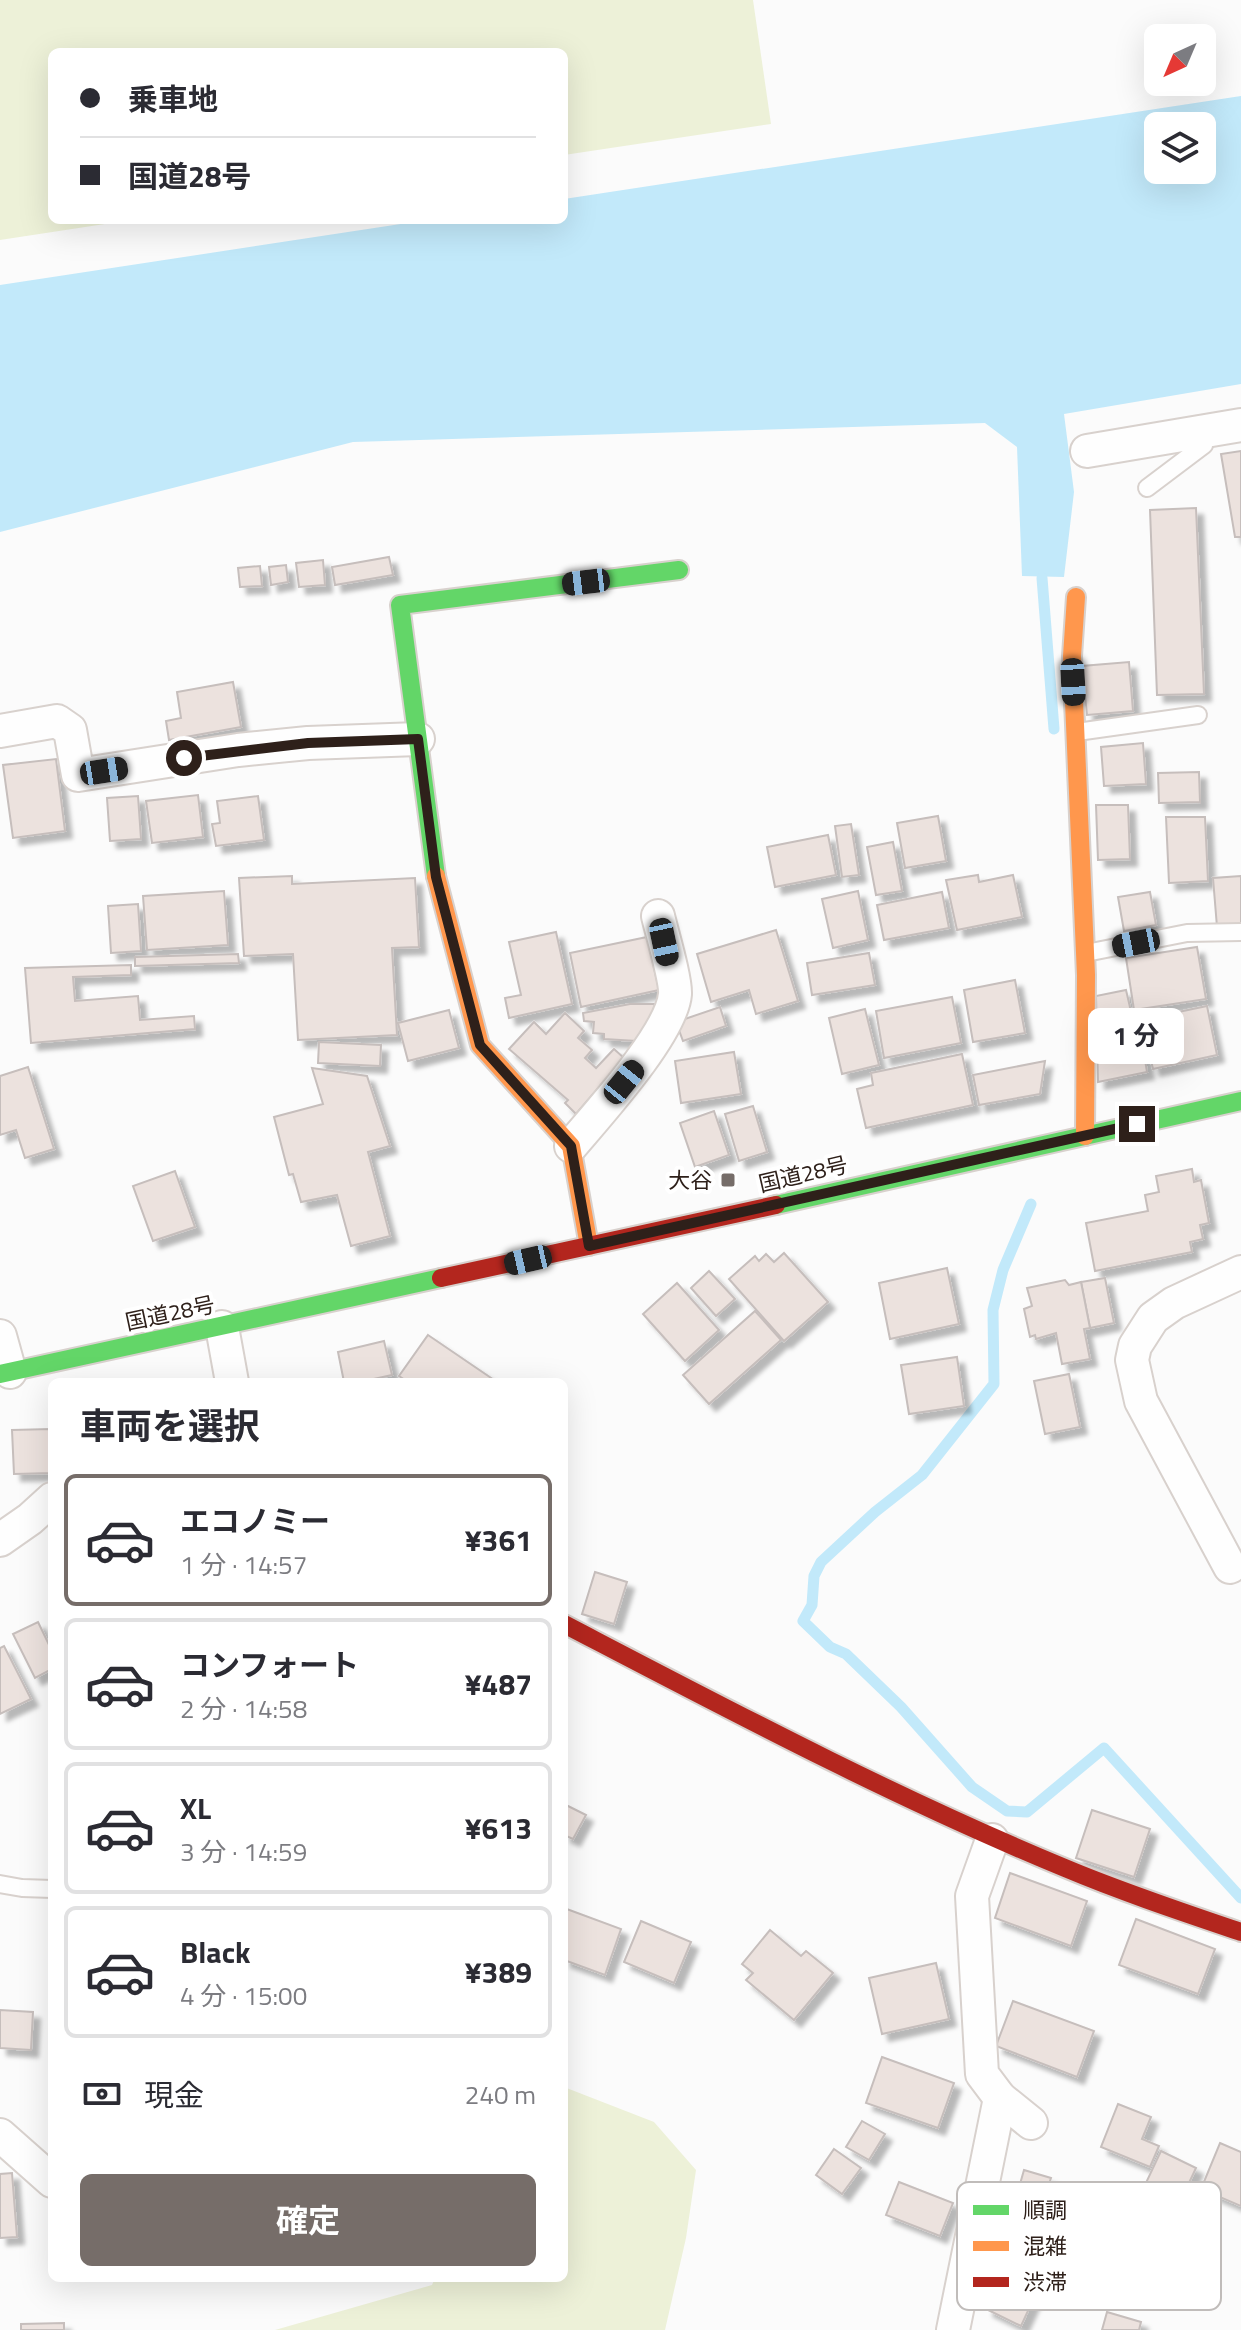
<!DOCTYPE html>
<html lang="ja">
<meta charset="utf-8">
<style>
body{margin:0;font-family:"Titillium Web","Noto Sans JP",sans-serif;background:#f2f2f3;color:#2b2b33;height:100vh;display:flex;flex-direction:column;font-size:30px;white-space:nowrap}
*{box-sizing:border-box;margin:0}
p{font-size:26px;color:#7c7c81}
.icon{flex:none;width:44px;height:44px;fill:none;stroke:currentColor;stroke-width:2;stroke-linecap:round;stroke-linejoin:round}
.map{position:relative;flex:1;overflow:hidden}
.details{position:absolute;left:48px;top:1378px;width:520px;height:904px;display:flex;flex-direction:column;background:#fff;border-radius:12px;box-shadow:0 8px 32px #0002}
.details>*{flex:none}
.banner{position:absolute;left:48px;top:48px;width:520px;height:176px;border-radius:12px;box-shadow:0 8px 32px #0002;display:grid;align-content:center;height:176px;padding:0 32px;background:#fff}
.needle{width:52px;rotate:224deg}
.controls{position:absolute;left:1144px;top:24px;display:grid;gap:16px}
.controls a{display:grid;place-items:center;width:72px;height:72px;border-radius:12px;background:#fff;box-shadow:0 8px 32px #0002;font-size:40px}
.end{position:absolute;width:36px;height:36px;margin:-18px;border:10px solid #2e201a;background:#fff;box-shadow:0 0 0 4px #fff}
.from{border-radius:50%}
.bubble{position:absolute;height:56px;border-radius:12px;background:#fff;box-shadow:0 8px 32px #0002;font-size:26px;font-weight:700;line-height:56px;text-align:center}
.car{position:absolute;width:24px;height:48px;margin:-24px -12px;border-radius:10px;box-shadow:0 0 6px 2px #0007;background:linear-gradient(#222 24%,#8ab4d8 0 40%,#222 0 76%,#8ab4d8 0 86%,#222 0)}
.banner b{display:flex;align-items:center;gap:28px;height:76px;font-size:30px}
.banner b+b{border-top:2px solid #e1e1e2}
.banner i{width:20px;height:20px;background:#2b2b33}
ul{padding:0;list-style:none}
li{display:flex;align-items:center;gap:24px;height:132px;margin:0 16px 12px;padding:0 16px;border:4px solid #e1e1e2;border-radius:12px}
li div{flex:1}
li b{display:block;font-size:30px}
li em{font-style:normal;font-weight:700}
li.on{border-color:#766d69}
li>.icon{width:72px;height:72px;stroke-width:1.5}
h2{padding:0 32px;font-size:36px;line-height:96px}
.pay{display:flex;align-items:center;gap:20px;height:88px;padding:0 32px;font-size:30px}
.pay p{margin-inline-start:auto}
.action{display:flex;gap:16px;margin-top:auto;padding:16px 32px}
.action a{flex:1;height:92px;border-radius:12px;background:#766d69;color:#fff;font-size:32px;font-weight:700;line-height:92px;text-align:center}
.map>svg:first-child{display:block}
.green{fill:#edf1d8}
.water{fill:#c2e9fa;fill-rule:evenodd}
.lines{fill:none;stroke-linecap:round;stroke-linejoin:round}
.stream{stroke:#c2e9fa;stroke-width:11}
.building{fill:#ece2de;stroke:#c6bebc;stroke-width:2;filter:url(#shadow)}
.lane-casing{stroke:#d8d1cd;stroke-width:20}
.street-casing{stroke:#d8d1cd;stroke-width:36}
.fast-casing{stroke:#d8d1cd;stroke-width:22}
.slow-casing{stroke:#d8d1cd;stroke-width:22}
.jam-casing{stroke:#d8d1cd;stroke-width:22}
.lane{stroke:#fefefe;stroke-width:16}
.street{stroke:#fefefe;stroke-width:32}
.fast{stroke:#63d668;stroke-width:18}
.slow{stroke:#ff974d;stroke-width:18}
.jam{stroke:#b3261e;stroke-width:18}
.route{stroke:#2e201a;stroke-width:10}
.poi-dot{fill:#766d69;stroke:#fff;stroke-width:3}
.labels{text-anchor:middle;stroke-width:8;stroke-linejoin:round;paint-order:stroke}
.street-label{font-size:22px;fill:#2e201a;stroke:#fff}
.poi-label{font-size:22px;fill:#2e201a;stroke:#fff;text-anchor:end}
.key{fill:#fff;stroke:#c0bcba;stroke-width:2}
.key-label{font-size:22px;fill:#2e201a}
</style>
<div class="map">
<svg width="1241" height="2330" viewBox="0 0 1241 2330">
<defs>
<filter id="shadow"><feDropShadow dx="7" dy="7" stdDeviation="2" flood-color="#0004"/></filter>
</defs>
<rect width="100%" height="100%" fill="#fbfbfb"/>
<!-- green -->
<g class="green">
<path d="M 0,0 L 753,0 L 771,124 L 564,155 L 564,52 L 52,52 L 52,220 L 131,220 L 0,240 Z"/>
<path d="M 564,2087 L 654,2122 L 696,2170 L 686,2238 L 665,2330 L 275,2330 L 432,2285 L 435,2278 L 564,2278 Z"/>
</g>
<!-- water -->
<path class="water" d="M 1241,96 L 1241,384 L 1064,414 L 1074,492 L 1064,577 L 1022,576 L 1017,447 L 985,423 L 353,442 L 0,532 L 0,285 L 427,220 L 564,220 L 564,199 ZM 1158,126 L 1202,126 L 1202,170 L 1158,170 Z"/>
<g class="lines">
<!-- stream -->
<g class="stream">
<path d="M 1042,578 L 1054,729"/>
<path d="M 1031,1204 L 1003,1270 L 993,1310 L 994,1384 L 922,1475 L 875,1512 L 821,1562 L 814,1576 L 812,1605 L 803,1621 L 830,1647 L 846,1654 L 901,1707 L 972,1787 L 1007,1811 L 1027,1812 L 1104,1748 L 1241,1898"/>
</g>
</g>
<!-- building -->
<g class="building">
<path d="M 1241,451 L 1241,537 L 1235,537 L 1221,454 Z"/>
<path d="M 1196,508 L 1204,694 L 1157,695 L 1150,510 Z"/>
<path d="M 389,557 L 393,575 L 335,585 L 332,567 Z"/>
<path d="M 323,560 L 325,585 L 299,587 L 296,563 Z"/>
<path d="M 286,565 L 288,582 L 271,585 L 269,567 Z"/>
<path d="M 260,566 L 262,586 L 240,587 L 238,568 Z"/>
<path d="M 1129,662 L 1133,711 L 1087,715 L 1082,666 Z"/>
<path d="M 233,682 L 241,727 L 169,740 L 166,721 L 181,718 L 177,692 Z"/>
<path d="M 1143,743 L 1146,784 L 1104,786 L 1101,747 Z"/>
<path d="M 56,759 L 65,831 L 13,838 L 3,765 Z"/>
<path d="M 1199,772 L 1200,802 L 1159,803 L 1158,773 Z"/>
<path d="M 198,795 L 203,837 L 152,843 L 146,801 Z"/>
<path d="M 138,796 L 141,839 L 110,841 L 107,798 Z"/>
<path d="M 258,796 L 264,840 L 216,846 L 212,824 L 220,823 L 217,801 Z"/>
<path d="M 1096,805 L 1128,805 L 1130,859 L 1098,860 Z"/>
<path d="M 938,816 L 946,861 L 905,868 L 897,823 Z"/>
<path d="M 1166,817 L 1205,817 L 1208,881 L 1169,883 Z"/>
<path d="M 851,824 L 859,875 L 842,877 L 835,826 Z"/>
<path d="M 828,835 L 836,875 L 775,887 L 767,847 Z"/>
<path d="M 893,842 L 902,891 L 876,895 L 867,847 Z"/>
<path d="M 978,875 L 979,882 L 1013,875 L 1022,917 L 957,930 L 946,880 Z"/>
<path d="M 292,876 L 292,884 L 415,878 L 419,947 L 392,948 L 397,1035 L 298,1040 L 293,954 L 244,956 L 239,878 Z"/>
<path d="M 1241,876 L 1241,925 L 1217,927 L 1213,878 Z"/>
<path d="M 224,891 L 228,945 L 147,950 L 143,896 Z"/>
<path d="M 858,891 L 868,940 L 833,948 L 822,899 Z"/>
<path d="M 942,892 L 949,928 L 884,940 L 877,905 Z"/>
<path d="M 1150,892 L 1156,925 L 1124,931 L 1118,897 Z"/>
<path d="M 138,904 L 141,951 L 111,953 L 108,906 Z"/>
<path d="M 776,930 L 798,1001 L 756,1014 L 749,990 L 711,1002 L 697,954 Z"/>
<path d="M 556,932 L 572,1004 L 509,1018 L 505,998 L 521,995 L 509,942 Z"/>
<path d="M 647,937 L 659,990 L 581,1007 L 570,953 Z"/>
<path d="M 1197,947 L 1206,999 L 1134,1010 L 1126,958 Z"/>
<path d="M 869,953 L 875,985 L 812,995 L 807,963 Z"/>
<path d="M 238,954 L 239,963 L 135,966 L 135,957 Z"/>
<path d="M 131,965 L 131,975 L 73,977 L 75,1001 L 138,996 L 140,1020 L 194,1016 L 195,1029 L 31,1043 L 25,968 Z"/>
<path d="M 1015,980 L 1025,1033 L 973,1042 L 964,990 Z"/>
<path d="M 1126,990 L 1133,1020 L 1144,1018 L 1148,1040 L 1142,1041 L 1147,1072 L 1098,1082 L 1096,996 Z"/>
<path d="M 952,997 L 961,1043 L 884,1058 L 876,1011 Z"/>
<path d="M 630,1004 L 655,1004 L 650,1022 L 637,1041 L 604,1039 L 604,1034 L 593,1033 L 594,1022 L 584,1021 L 583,1013 Z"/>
<path d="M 1207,1006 L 1217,1055 L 1153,1069 L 1147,1044 L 1169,1040 L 1164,1015 Z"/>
<path d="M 720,1007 L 726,1026 L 683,1041 L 676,1022 Z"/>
<path d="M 865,1009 L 879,1065 L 842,1074 L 829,1018 Z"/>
<path d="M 449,1010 L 459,1048 L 408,1061 L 398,1023 Z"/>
<path d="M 565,1013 L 584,1031 L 578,1038 L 592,1050 L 585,1058 L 596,1068 L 614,1049 L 624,1058 L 576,1114 L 565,1103 L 568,1100 L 509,1049 L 534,1022 L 546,1034 Z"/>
<path d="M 319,1042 L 381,1045 L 380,1066 L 318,1063 Z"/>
<path d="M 734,1052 L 741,1094 L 681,1103 L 675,1061 Z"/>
<path d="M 962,1054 L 973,1105 L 866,1128 L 857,1089 L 873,1085 L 871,1073 Z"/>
<path d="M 1045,1061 L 1040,1094 L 979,1105 L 973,1075 Z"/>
<path d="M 28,1067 L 54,1149 L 25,1158 L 16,1130 L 0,1135 L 0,1076 Z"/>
<path d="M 312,1068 L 367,1076 L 390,1146 L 368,1152 L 390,1236 L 351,1246 L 337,1195 L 301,1202 L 293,1174 L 289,1175 L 274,1117 L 323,1104 Z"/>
<path d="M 753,1106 L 767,1152 L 739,1161 L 725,1114 Z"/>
<path d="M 714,1111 L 729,1155 L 695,1167 L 680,1123 Z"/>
<path d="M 1192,1169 L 1194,1182 L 1201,1180 L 1209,1223 L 1200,1225 L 1203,1239 L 1190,1242 L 1192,1252 L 1095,1271 L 1086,1223 L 1148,1211 L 1145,1195 L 1159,1192 L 1156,1176 Z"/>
<path d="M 175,1171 L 195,1227 L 153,1241 L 133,1186 Z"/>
<path d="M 784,1253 L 828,1302 L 784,1341 L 729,1279 L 755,1256 L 759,1261 L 766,1254 L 774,1262 Z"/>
<path d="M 947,1268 L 959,1324 L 890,1339 L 879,1283 Z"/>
<path d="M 709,1271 L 735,1299 L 716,1316 L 691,1288 Z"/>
<path d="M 1105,1278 L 1114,1323 L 1090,1328 L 1081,1282 Z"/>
<path d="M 1065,1280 L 1069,1285 L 1081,1282 L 1090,1328 L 1084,1329 L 1090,1359 L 1062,1364 L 1056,1333 L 1036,1339 L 1035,1335 L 1030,1337 L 1024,1309 L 1032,1306 L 1027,1288 Z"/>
<path d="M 677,1283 L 719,1330 L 685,1361 L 643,1314 Z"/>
<path d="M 755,1311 L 781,1340 L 709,1404 L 683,1375 Z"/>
<path d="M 428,1335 L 497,1382 L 408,1382 L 399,1376 Z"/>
<path d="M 384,1341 L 392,1375 L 360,1382 L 344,1382 L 338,1352 Z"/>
<path d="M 957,1357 L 964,1406 L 909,1414 L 901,1365 Z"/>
<path d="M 1069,1374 L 1080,1427 L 1045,1434 L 1034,1381 Z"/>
<path d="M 51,1429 L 52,1473 L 14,1474 L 12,1430 Z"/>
<path d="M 595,1572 L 627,1582 L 614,1624 L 582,1614 Z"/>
<path d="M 38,1622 L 52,1651 L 52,1669 L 35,1678 L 13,1634 Z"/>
<path d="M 4,1646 L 31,1699 L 0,1714 L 0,1648 Z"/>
<path d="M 564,1804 L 586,1815 L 573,1839 L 564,1835 Z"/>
<path d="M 1092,1810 L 1150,1829 L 1134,1877 L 1076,1858 Z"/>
<path d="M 1010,1873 L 1087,1901 L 1071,1946 L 995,1918 Z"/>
<path d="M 564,1908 L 621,1929 L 605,1975 L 564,1960 Z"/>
<path d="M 1136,1919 L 1215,1949 L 1198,1994 L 1119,1965 Z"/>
<path d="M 641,1921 L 691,1942 L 674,1983 L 624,1962 Z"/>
<path d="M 770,1930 L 801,1956 L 806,1951 L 833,1973 L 794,2020 L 746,1980 L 753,1973 L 742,1964 Z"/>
<path d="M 936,1963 L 949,2019 L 882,2034 L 869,1978 Z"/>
<path d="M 1013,2001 L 1094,2031 L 1077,2077 L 996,2046 Z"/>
<path d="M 0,2010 L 33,2012 L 31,2050 L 0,2048 Z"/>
<path d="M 882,2057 L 954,2083 L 938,2128 L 866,2103 Z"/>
<path d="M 1118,2104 L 1151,2117 L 1142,2139 L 1159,2146 L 1150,2167 L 1101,2147 Z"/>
<path d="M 862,2121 L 885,2134 L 869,2160 L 846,2147 Z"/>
<path d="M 1220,2143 L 1241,2152 L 1241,2206 L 1201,2189 Z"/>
<path d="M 834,2149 L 861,2168 L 842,2194 L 816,2175 Z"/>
<path d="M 1161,2151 L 1196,2168 L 1162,2240 L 1127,2223 Z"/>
<path d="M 1024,2170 L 1051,2178 L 1047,2190 L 1068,2196 L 1071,2186 L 1100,2195 L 1086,2249 L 1008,2226 Z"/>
<path d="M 12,2173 L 17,2237 L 0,2238 L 0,2174 Z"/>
<path d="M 899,2182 L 953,2203 L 940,2236 L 886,2215 Z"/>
<path d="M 1003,2270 L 1039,2287 L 1021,2326 L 986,2309 Z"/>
<path d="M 1107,2312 L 1141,2322 L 1139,2330 L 1102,2330 Z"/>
<path d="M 64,2323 L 64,2330 L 21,2330 L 21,2324 Z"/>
</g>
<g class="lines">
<defs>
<g id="lane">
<path d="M 1147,488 L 1204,445 L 1203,431"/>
<path d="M 1077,732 L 1198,715"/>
<path d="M 1086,953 L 1187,933 L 1241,932"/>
<path d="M 0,1884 L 22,1888 L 52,1889"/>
</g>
<g id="street">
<path d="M 1087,451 L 1241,425"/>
<path d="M 0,731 L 57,721 L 70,730 L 78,775 L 238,750 L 308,743 L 418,739"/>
<path d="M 571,1146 C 597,1115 672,1033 675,994 C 676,980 662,933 658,916"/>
<path d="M 222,1327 L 232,1382"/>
<path d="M 0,1336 L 10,1372"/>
<path d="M 0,1540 L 30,1519 L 52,1499"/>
<path d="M 1230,1567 L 1141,1401 L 1132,1360 L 1135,1346 L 1153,1318 L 1174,1303 L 1241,1272"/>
<path d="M 992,1840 L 972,1896 L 982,2074 L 1000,2098 L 1031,2123"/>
<path d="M 0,2135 L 52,2181"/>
<path d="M 953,2330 L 1000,2098"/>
</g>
<g id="fast">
<path d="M 436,876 L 400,605 L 679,570"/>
<path d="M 776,1205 L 1241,1101"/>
<path d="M 0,1374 L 441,1278"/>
</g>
<g id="slow">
<path d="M 1076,597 L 1072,656 L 1086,975 L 1085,1136"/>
<path d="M 436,876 L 480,1045 L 571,1146 L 589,1246"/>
</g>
<g id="jam">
<path d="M 441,1278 L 776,1205"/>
<path d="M 564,1624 C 729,1710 893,1797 1065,1868 C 1122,1892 1182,1912 1241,1932"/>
</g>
</defs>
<!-- lane casing -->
<use href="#lane" class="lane-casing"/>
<!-- street casing -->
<use href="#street" class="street-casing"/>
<!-- fast casing -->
<use href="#fast" class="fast-casing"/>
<!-- slow casing -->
<use href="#slow" class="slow-casing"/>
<!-- jam casing -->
<use href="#jam" class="jam-casing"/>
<!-- lane -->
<use href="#lane" class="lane"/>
<!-- street -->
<use href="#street" class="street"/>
<!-- fast -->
<use href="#fast" class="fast"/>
<!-- slow -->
<use href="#slow" class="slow"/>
<!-- jam -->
<use href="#jam" class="jam"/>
</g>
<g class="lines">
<!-- route -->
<path class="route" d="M 184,758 L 308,743 L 418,739 L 436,877 L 480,1045 L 571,1146 L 589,1246 L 1137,1124"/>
</g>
<!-- markers -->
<rect class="poi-dot" x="720" y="1172" width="16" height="16" rx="4"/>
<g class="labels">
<!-- street labels -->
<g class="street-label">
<text transform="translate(803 1174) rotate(-13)" y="8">国道28号</text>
<text transform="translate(170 1313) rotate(-12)" y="8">国道28号</text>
</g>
<!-- poi labels -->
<g class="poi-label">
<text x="712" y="1188">大谷</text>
</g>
</g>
<!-- legend -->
<rect x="957" y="2182" width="264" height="128" rx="12" class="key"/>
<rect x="973" y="2205" width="36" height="10" fill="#63d668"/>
<rect x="973" y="2241" width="36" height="10" fill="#ff974d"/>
<rect x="973" y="2277" width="36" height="10" fill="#b3261e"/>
<g class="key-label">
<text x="1023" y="2218">順調</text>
<text x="1023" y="2254">混雑</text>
<text x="1023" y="2290">渋滞</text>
</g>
</svg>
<div class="controls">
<a><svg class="needle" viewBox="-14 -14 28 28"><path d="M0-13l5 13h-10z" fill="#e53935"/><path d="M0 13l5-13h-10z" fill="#7c7c81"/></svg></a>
<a><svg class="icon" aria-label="layers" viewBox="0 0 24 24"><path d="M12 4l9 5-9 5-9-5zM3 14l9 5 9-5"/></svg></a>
</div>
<i class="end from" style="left:184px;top:758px"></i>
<i class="end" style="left:1137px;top:1124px"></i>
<div class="bubble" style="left:1088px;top:1008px;width:96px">1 分</div>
<i class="car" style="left:586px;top:582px;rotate:263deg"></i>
<i class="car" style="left:1073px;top:682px;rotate:177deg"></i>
<i class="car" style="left:104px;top:771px;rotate:81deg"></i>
<i class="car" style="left:664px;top:942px;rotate:168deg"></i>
<i class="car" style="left:1136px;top:943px;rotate:259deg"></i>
<i class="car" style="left:624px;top:1082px;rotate:39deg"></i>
<i class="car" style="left:528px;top:1260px;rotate:257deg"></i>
<div class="banner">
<b><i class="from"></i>乗車地</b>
<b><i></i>国道28号</b>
</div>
<section class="details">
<h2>車両を選択</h2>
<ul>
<li class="on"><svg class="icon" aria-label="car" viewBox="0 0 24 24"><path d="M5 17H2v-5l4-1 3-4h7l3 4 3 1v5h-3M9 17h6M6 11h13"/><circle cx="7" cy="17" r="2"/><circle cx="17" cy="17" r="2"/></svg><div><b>エコノミー</b><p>1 分 · 14:57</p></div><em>¥361</em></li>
<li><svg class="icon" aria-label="car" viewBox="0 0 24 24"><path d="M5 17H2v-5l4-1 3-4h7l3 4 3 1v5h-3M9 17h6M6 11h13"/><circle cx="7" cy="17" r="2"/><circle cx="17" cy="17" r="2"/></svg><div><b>コンフォート</b><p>2 分 · 14:58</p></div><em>¥487</em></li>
<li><svg class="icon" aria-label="car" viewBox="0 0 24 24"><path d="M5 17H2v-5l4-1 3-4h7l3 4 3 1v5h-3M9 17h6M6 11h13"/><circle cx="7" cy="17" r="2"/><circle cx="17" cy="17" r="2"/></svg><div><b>XL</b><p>3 分 · 14:59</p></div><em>¥613</em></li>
<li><svg class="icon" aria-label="car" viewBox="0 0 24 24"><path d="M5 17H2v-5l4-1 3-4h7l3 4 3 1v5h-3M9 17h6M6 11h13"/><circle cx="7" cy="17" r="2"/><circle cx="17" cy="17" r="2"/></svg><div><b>Black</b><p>4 分 · 15:00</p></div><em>¥389</em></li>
</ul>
<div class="pay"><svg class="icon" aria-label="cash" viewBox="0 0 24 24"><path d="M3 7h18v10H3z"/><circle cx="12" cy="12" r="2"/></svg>現金<p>240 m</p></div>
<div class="action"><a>確定</a></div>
</section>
</div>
